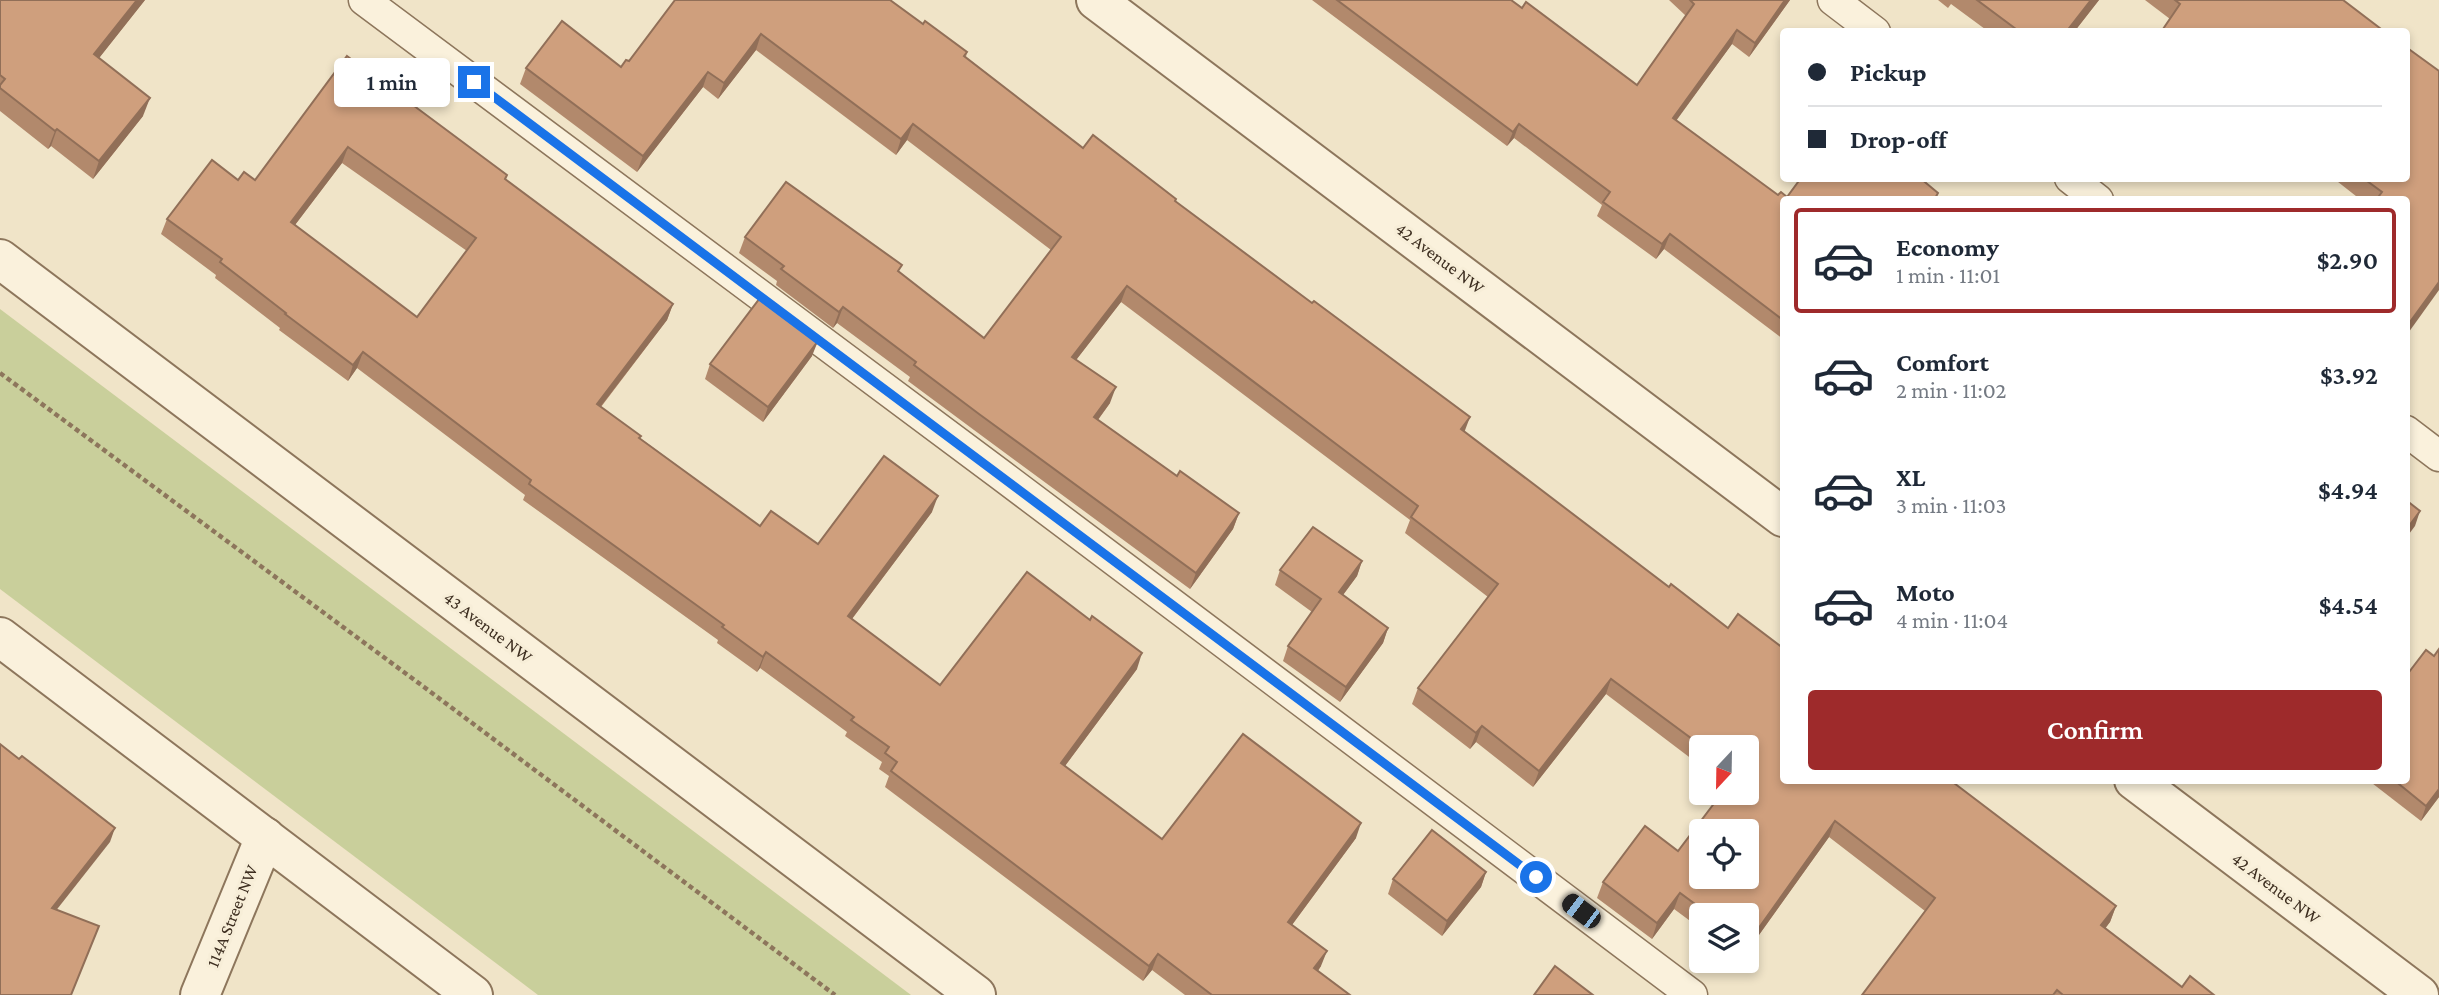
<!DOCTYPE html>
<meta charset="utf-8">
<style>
body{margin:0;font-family:"Crimson Pro",serif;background:#f6f6f7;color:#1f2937;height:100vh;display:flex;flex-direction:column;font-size:26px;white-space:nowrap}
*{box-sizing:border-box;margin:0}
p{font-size:23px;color:#747a83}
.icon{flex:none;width:38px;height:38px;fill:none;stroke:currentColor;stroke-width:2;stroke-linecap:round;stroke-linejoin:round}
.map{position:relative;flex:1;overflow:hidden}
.panel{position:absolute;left:1780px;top:196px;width:630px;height:588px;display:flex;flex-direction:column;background:#fff;border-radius:7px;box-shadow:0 4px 10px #0003}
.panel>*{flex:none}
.banner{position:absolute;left:1780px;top:28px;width:630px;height:154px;border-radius:7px;box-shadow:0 4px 10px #0003;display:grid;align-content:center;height:154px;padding:0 28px;background:#fff}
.needle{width:46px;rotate:202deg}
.buttons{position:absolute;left:1689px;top:735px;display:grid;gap:14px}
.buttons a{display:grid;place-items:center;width:70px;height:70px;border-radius:7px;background:#fff;box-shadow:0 4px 10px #0003;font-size:35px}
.end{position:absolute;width:32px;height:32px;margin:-16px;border:9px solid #1a73e8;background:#fff;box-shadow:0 0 0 4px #fff}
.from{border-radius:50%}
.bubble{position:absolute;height:49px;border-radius:7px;background:#fff;box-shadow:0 4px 10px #0003;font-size:23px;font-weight:600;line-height:49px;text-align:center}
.car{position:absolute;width:21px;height:42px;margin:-21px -10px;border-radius:9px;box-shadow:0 0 5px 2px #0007;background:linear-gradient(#222 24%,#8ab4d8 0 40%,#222 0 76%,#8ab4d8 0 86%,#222 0)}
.banner b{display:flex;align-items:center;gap:24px;height:66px;font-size:26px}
.banner b+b{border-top:2px solid #e0e1e3}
.banner i{width:18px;height:18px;background:#1f2937}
ul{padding:12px 0 0;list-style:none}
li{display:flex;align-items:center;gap:21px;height:105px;margin:0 14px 10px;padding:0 14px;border:4px solid transparent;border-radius:7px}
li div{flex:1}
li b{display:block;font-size:26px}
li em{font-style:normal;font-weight:600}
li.selected{border-color:#9e2a2b}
li>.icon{width:63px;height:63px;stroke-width:1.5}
.button{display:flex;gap:14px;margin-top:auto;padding:14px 28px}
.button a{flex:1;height:80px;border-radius:7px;background:#9e2a2b;color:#fff;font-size:28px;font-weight:600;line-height:80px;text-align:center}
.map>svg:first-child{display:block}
.green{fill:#c9cf9b}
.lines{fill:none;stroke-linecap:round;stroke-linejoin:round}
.service-casing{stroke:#8d765c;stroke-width:33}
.minor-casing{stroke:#8d765c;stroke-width:42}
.tertiary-casing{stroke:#8d765c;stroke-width:42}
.path{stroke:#8d765c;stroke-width:4.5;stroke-dasharray:5 3.5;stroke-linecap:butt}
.service{stroke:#faf1dc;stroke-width:30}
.minor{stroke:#faf1dc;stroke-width:38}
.tertiary{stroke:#faf1dc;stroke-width:38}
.wall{fill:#b2896c;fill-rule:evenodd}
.shaded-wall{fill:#916f58}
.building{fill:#cf9f7d;stroke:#916f58;stroke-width:2;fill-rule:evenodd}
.route{stroke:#1a73e8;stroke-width:9}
.labels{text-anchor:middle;stroke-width:6;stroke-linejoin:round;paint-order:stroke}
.street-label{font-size:18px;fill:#3d2e20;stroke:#f7eed8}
</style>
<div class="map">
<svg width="2439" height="995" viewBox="0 0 2439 995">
<rect width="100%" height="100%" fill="#f0e4c8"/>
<!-- green -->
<path class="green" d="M 0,309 L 911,995 L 538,995 L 0,589 Z"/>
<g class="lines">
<defs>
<g id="service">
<path d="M 364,0 L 1001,475 L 1692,995"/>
<path d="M 1833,0 L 1875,32"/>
<path d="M 2070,178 L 2098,200"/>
<path d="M 2406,431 L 2439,456"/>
</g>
<g id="minor">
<path d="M 1096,0 L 1783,517"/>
<path d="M 0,637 L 473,995"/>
<path d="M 2134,780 L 2419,995"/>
<path d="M 200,995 L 265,837"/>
</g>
<path id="tertiary" d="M 0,259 L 976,995"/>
</defs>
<!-- service casing -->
<use href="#service" class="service-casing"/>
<!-- minor casing -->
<use href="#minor" class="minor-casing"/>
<!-- tertiary casing -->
<use href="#tertiary" class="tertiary-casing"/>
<!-- path -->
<path class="path" d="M 0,373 L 424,687 L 835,995"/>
<!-- service -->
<use href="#service" class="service"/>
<!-- minor -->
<use href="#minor" class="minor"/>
<!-- tertiary -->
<use href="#tertiary" class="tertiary"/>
</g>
<!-- wall -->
<g class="wall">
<path d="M 0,0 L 145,0 L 99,58 L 143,116 L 93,179 L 51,146 L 48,149 L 0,111 Z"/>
<path d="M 675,0 L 923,24 L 967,52 L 966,57 L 1083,148 L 1175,202 L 1465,432 L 1783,780 L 2116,906 L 2110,922 L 2105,928 L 2182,987 L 2214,995 L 1862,995 L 1925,911 L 1829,837 L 1746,953 L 1746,915 L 1701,915 L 1701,929 L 1674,909 L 1652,939 L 1597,898 L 1603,882 L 1678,851 L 1746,793 L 1746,747 L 1701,747 L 1701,766 L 1606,694 L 1533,787 L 1476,742 L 1470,749 L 1412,704 L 1418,688 L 1488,597 L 1405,533 L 1410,520 L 1121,302 L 1076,360 L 1110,403 L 1098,420 L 1177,476 L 1239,513 L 1233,529 L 1190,589 L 974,430 L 908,381 L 910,377 L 837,323 L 833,328 L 776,285 L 777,281 L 739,253 L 745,237 L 899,272 L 984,338 L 1051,250 L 907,140 L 896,155 L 756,50 L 718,99 L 703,87 L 637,172 L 520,84 L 526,68 L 621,67 L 629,61 Z"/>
<path d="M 1312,0 L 1511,0 L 1637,85 L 1686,16 L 1669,0 L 1790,0 L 1749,57 L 1732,44 L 1676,120 L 1778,195 L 1787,197 L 1938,193 L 1936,200 L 1783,200 L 1783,339 L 1664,249 L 1656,259 L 1597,216 L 1602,205 L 1514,138 L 1507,146 Z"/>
<path d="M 1938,0 L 2099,0 L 2074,32 L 1989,32 L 1951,4 L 1948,8 Z"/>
<path d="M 2145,0 L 2343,0 L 2170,19 Z"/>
<path d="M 347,56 L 505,179 L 673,304 L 667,320 L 601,407 L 640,438 L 760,526 L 818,544 L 932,512 L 852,619 L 940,685 L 1137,669 L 1065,766 L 1162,839 L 1356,838 L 1292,925 L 1321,966 L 1318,971 L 1350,995 L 1185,995 L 1152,970 L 1143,981 L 885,787 L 889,776 L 879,769 L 882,762 L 845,736 L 847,732 L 760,668 L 757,672 L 717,643 L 718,640 L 523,500 L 525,495 L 357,368 L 348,381 L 279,330 L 280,328 L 215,278 L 216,275 L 161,234 L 167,219 L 238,180 L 255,180 ZM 342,163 L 467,251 L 417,317 L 295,225 Z"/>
<path d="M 2439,71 L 2406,336 L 2406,200 L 2361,200 L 2333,178 L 2406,178 Z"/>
<path d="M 812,356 L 763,422 L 705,379 L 710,364 Z"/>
<path d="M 1362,561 L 1357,576 L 1343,595 L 1388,628 L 1383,643 L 1340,702 L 1283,661 L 1288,646 L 1312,612 L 1275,585 L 1280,570 Z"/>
<path d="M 2368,780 L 2406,780 L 2439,797 L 2421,821 Z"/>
<path d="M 1486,872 L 1481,887 L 1442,936 L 1388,894 L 1393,879 Z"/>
</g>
<!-- shaded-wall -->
<g class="shaded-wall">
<path d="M 137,0 L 145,0 L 88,72 L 94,54 Z"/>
<path d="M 1785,0 L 1790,0 L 1749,57 L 1755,43 Z"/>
<path d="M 2091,0 L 2099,0 L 2074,32 L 2066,32 Z"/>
<path d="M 1737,30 L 1732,44 L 1668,132 L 1673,118 Z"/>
<path d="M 761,34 L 756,50 L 718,99 L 724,83 Z"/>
<path d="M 708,72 L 703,87 L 637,172 L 643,156 Z"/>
<path d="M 150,98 L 143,116 L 93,179 L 99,161 Z"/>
<path d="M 913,124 L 907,140 L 896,155 L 901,139 Z"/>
<path d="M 1519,124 L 1514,138 L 1507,146 L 1513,132 Z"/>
<path d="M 57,129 L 51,146 L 48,149 L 55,131 Z"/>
<path d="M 348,147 L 342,163 L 285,238 L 291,222 Z"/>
<path d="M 1670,234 L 1664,249 L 1656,259 L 1662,244 Z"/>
<path d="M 2439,282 L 2439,290 L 2406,336 L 2407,326 Z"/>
<path d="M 1127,286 L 1121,302 L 1066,373 L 1072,357 Z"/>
<path d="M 673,304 L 667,320 L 591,419 L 597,404 Z"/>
<path d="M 843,307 L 837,323 L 833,328 L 839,312 Z"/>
<path d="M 818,341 L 812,356 L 763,422 L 768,407 Z"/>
<path d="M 363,352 L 357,368 L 348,381 L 353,365 Z"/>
<path d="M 1116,387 L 1110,403 L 1088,433 L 1094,417 Z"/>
<path d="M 1470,417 L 1464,433 L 1461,429 Z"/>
<path d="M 938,496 L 932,512 L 842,632 L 848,616 Z"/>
<path d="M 2420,511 L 2415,526 L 2406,538 L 2406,530 Z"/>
<path d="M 1239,513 L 1233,529 L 1190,589 L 1196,573 Z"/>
<path d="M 1362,561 L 1357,576 L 1334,607 L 1339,592 Z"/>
<path d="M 1388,628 L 1383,643 L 1340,702 L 1346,687 Z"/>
<path d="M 766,652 L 760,668 L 757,672 L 763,657 Z"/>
<path d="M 1142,653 L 1137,669 L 1056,778 L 1061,763 Z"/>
<path d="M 1611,679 L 1606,694 L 1533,787 L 1539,771 Z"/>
<path d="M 1482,726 L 1476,742 L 1470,749 L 1476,733 Z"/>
<path d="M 2439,789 L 2439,797 L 2421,821 L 2426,806 Z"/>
<path d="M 1835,821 L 1829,837 L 1746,953 L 1746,948 L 1748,943 Z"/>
<path d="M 1361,823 L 1356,838 L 1283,937 L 1288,922 Z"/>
<path d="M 115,828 L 110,842 L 47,922 L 52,908 Z"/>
<path d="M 1486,872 L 1481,887 L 1442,936 L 1447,921 Z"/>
<path d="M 1680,893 L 1674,909 L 1652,939 L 1657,923 Z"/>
<path d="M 2116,906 L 2110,922 L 2096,941 L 2101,925 Z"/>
<path d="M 1327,951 L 1321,966 L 1309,983 L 1314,968 Z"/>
<path d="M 1158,954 L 1152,970 L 1143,981 L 1149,966 Z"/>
</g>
<!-- building -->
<g class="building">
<path d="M 0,0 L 137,0 L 94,54 L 150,98 L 99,161 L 57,129 L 55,131 L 0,88 L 0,85 L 5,79 L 0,75 Z"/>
<path d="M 675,0 L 890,0 L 923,24 L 925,21 L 967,52 L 964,56 L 1083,148 L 1093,135 L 1176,199 L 1175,201 L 1312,303 L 1314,301 L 1470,417 L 1461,429 L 1669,587 L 1671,584 L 1728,628 L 1738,614 L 1783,648 L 1783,780 L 1950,780 L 2116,906 L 2101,925 L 2182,987 L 2190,976 L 2214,995 L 2063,995 L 2057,990 L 2053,995 L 1862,995 L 1935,898 L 1835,821 L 1748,943 L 1746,942 L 1746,915 L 1710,915 L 1680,893 L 1657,923 L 1603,882 L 1645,826 L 1678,851 L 1722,793 L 1746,793 L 1746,747 L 1703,747 L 1611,679 L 1539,771 L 1482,726 L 1476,733 L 1418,688 L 1498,584 L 1411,517 L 1418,506 L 1127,286 L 1072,357 L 1116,387 L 1094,417 L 1177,476 L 1180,471 L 1239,513 L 1196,573 L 979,414 L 914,365 L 916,362 L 843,307 L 839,312 L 781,269 L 784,266 L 745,237 L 786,182 L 902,265 L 898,271 L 984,338 L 1061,237 L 913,124 L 901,139 L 761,34 L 724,83 L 708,72 L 643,156 L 526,68 L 562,21 L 621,67 L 626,60 L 629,61 ZM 1701,831 L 1746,831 L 1746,877 L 1701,877 Z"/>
<path d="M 1337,0 L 1511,0 L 1522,8 L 1526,2 L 1637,85 L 1694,4 L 1690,0 L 1785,0 L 1755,43 L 1737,30 L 1673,118 L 1778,195 L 1781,192 L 1787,197 L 1801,178 L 1920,178 L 1938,193 L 1934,200 L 1783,200 L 1783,320 L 1670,234 L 1662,244 L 1603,202 L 1610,192 L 1519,124 L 1513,132 Z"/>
<path d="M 1977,0 L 2091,0 L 2066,32 L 2020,32 Z"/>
<path d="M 2175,0 L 2343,0 L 2385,32 L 2161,32 L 2180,4 Z"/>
<path d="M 2406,47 L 2439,71 L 2439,282 L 2407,326 L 2406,325 L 2406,200 L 2376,200 L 2382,192 L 2363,178 L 2406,178 Z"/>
<path d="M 347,56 L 507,175 L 505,179 L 673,304 L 597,404 L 641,436 L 639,438 L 760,526 L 771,511 L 818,544 L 884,456 L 938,496 L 848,616 L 940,685 L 1027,572 L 1090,620 L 1092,616 L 1142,653 L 1061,763 L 1162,839 L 1243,734 L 1361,823 L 1288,922 L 1327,951 L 1314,968 L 1350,995 L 1212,995 L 1158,954 L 1149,966 L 891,771 L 897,762 L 885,753 L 889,747 L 851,720 L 854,717 L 766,652 L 763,657 L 722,627 L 724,625 L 529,484 L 531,480 L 363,352 L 353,365 L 285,314 L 286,313 L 220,262 L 222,259 L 167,219 L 212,160 L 238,180 L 244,172 L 255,180 ZM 348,147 L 476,238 L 417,317 L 291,222 Z"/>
<path d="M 760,298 L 818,341 L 768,407 L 710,364 Z"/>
<path d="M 2406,500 L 2420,511 L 2406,530 Z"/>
<path d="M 1313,527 L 1362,561 L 1339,592 L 1388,628 L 1346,687 L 1288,646 L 1321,599 L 1280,570 Z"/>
<path d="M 2439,649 L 2439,789 L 2426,806 L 2394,780 L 2406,780 L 2406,676 L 2426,650 L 2434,656 Z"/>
<path d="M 0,744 L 19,759 L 22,756 L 115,828 L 52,908 L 99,926 L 71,995 L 0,995 Z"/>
<path d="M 1432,830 L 1486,872 L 1447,921 L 1393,879 Z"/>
<path d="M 1555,966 L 1593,995 L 1534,995 Z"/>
</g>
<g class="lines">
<!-- route -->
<path class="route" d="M 474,82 L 1536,877"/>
</g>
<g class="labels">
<!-- street labels -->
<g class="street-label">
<text transform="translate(1440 258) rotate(37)" y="6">42 Avenue NW</text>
<text transform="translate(488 627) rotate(37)" y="6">43 Avenue NW</text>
<text transform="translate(2276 888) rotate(37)" y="6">42 Avenue NW</text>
<text transform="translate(232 916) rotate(-68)" y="6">114A Street NW</text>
</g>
</g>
</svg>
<div class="buttons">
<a><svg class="needle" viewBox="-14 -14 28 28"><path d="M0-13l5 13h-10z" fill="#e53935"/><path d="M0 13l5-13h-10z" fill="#747a83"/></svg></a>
<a><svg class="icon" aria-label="locate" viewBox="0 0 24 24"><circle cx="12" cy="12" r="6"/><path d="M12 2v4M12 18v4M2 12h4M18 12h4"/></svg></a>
<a><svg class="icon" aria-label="layers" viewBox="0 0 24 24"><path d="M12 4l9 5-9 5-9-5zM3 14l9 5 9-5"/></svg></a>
</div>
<i class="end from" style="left:1536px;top:877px"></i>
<i class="end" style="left:474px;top:82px"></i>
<div class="bubble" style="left:334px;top:58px;width:116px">1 min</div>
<i class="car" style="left:1581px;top:911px;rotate:307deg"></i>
<div class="banner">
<b><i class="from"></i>Pickup</b>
<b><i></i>Drop-off</b>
</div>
<section class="panel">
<ul>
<li class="selected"><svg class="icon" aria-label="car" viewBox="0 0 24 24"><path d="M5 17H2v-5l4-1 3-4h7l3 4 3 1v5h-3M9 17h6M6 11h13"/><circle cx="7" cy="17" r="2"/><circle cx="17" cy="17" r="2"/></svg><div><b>Economy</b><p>1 min · 11:01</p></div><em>$2.90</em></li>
<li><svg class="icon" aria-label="car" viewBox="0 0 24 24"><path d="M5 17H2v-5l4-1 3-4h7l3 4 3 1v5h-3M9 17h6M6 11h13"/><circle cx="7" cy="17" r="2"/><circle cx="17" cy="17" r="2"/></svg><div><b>Comfort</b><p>2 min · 11:02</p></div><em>$3.92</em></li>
<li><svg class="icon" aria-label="car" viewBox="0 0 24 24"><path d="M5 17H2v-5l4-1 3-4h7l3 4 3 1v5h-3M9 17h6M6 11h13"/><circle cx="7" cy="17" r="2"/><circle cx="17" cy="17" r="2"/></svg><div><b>XL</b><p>3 min · 11:03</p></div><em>$4.94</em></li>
<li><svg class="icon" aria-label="car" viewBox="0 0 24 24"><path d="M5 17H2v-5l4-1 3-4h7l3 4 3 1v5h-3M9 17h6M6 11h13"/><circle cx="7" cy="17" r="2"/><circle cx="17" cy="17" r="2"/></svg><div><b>Moto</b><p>4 min · 11:04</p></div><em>$4.54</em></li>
</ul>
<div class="button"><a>Confirm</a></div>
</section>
</div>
